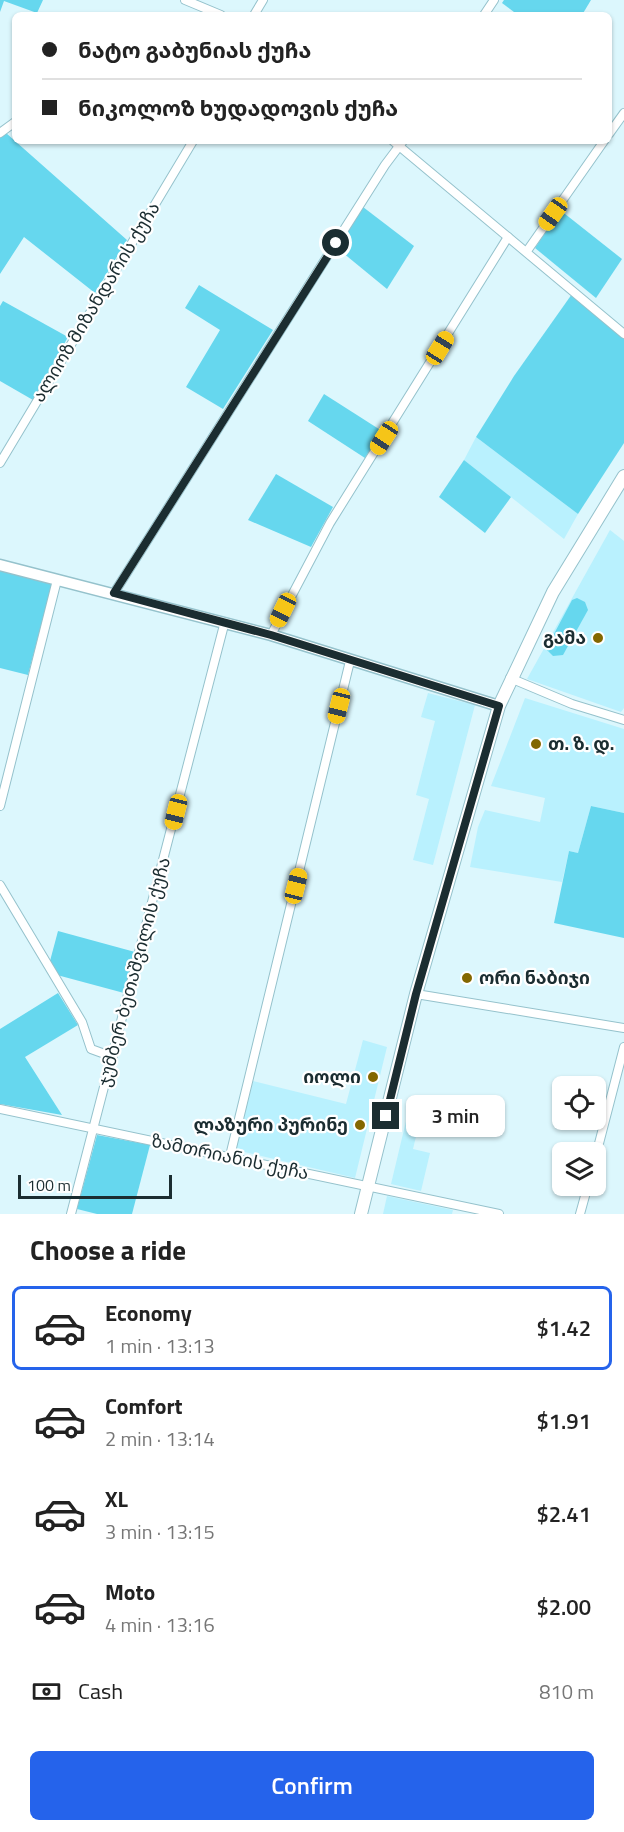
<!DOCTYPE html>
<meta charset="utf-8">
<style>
body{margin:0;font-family:"Titillium Web","Noto Sans Georgian",sans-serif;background:#f2f2f2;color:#222;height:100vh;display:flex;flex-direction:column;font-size:22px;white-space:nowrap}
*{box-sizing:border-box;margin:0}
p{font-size:20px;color:#767676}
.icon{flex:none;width:33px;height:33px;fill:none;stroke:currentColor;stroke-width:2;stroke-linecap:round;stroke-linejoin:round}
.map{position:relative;height:1214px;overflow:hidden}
.sheet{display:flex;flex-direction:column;background:#fff;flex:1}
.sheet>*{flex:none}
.top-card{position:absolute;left:12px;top:12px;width:600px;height:132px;border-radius:9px;box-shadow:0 2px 4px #0004;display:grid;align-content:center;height:132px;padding:0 30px;background:#fff}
.tools{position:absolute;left:552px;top:1076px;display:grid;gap:12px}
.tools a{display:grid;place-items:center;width:54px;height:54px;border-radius:9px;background:#fff;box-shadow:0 2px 4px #0004;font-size:30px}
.scale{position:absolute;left:18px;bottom:15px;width:154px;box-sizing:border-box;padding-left:6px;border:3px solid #1b2d31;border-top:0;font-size:16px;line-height:21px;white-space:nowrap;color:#1b2d31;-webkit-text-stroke:4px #fff;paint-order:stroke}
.end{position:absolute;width:27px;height:27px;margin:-14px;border:8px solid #1b2d31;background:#fff;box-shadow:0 0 0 3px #fff}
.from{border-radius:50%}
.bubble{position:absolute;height:42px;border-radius:9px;background:#fff;box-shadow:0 2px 4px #0004;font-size:20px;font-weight:600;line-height:42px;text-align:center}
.car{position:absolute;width:18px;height:36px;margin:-18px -9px;border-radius:8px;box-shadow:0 0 4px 2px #0007;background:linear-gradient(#f5c518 24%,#345 0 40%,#f5c518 0 76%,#345 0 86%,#f5c518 0)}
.top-card b{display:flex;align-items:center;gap:21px;height:57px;font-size:22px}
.top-card b+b{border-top:2px solid #e0e0e0}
.top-card i{width:15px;height:15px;background:#222}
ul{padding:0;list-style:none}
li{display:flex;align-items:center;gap:18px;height:84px;margin:0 12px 9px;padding:0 18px;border:3px solid transparent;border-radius:9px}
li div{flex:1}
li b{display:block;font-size:22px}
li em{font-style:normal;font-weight:600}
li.on{border-color:#2563eb}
li>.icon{width:54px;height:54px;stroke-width:1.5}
h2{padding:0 30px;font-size:27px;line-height:72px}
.pay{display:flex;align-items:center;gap:15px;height:66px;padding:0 30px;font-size:22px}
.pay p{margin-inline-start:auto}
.button{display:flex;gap:12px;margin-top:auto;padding:12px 30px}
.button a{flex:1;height:69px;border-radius:9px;background:#2563eb;color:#fff;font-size:24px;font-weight:600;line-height:69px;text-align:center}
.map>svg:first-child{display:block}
.built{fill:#b9f1fe}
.green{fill:#66d7ee}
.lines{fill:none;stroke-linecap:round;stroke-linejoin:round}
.minor-casing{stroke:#95c2cc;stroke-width:10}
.tertiary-casing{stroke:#95c2cc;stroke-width:13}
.secondary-casing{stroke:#95c2cc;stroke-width:14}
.minor{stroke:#fff;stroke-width:8}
.tertiary{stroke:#fff;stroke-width:10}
.secondary{stroke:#fff;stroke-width:12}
.route{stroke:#1b2d31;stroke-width:8}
.poi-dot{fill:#836700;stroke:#fff;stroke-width:2}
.labels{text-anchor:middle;stroke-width:4.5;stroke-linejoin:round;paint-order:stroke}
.street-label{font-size:18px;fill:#1b2d31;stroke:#fff}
.poi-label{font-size:18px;font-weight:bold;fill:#1b2d31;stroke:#fff;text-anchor:end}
</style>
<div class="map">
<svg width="624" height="1214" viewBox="0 0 624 1214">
<rect width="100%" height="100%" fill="#dcf7fd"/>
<!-- built -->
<g class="built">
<path d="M 476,437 L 578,514 L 564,539 L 464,460 Z"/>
<path d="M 610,530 L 624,541 L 624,708 L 621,712 L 527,679 Z"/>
<path d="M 428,693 L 475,705 L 433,865 L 413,860 L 429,799 L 416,795 L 435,721 L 421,717 Z"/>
<path d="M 525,698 L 624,729 L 624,813 L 591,806 L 578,853 L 569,851 L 562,882 L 470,867 L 478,827 L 485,810 L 540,822 L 545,798 L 491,786 Z"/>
<path d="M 363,1040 L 387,1047 L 355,1178 L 236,1150 L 253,1081 L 346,1104 Z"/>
<path d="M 407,1117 L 420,1120 L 413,1149 L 430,1153 L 421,1191 L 391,1184 Z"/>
<path d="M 387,1196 L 453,1210 L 452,1214 L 383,1214 Z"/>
</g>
<!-- green -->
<g class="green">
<path d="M 0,0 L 43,0 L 37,13 L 4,1 L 0,12 Z"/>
<path d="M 504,0 L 591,0 L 582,15 L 518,15 L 502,3 Z"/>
<path d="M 6,133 L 127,240 L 95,293 L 24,237 L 0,274 L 0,138 Z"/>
<path d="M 363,207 L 414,246 L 387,289 L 337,248 Z"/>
<path d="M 560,210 L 622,259 L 596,298 L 535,248 Z"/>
<path d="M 199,285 L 273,330 L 223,409 L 186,387 L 220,330 L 185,308 Z"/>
<path d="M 572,294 L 624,338 L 624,443 L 578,514 L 476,437 L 514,376 Z"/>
<path d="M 3,301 L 68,337 L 33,400 L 0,381 L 0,306 Z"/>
<path d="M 324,394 L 382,431 L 365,458 L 308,421 Z"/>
<path d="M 464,460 L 511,497 L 485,533 L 439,497 Z"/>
<path d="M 276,474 L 333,507 L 311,547 L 248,520 Z"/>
<path d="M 0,571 L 52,584 L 28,675 L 0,668 Z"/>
<path d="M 577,598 L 585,602 L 588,610 L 563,655 L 553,656 L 546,649 L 572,600 Z"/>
<path d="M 591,806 L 624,813 L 624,938 L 554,923 L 569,851 L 578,853 Z"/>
<path d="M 58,931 L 135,952 L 124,993 L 57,975 L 50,961 Z"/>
<path d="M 58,993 L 78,1025 L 25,1057 L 62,1115 L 0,1104 L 0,1029 Z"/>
<path d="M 97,1135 L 150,1145 L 132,1214 L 97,1214 L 77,1209 Z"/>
</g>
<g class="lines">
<defs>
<g id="minor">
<path d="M 185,0 L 221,15"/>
<path d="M 254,15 L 263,0"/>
<path d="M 484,15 L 494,0"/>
<path d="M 0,133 L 15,122"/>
<path d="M 609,134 L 624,113"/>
<path d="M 393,141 L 624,334"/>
<path d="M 527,251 L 604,141"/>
<path d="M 0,463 L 193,141"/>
<path d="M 114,593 L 385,165 L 403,141"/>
<path d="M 271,635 L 330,523 L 508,237"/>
<path d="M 510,678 L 572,704 L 624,720"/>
<path d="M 0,806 L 57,580"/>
<path d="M 0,885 L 82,1022 L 91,1049 L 113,1057"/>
<path d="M 416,994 L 624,1028"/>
<path d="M 0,1109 L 499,1214"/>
<path d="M 596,1155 L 624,1047"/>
<path d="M 230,1156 L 350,661"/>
<path d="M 71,1214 L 224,625"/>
<path d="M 580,1214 L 588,1185"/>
</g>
<path id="tertiary" d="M 0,565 L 271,635 L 499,706"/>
<path id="secondary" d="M 361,1214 L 416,994 L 499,706 L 553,592 L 624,476"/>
</defs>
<!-- minor casing -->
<use href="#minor" class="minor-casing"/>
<!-- tertiary casing -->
<use href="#tertiary" class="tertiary-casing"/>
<!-- secondary casing -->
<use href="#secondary" class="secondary-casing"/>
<!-- minor -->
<use href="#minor" class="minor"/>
<!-- tertiary -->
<use href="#tertiary" class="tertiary"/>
<!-- secondary -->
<use href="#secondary" class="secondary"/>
</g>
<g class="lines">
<!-- route -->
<path class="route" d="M 336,243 L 114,593 L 271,635 L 499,706 L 416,994 L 386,1116"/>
</g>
<!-- markers -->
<g class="poi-dot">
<circle cx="598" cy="638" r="6"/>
<circle cx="536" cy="744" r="6"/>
<circle cx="467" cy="978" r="6"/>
<circle cx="373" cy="1077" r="6"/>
<circle cx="360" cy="1125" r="6"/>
</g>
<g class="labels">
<!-- street labels -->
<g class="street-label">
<text transform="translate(96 302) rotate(-59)" y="6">ალიოზ მიზანდარის ქუჩა</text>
<text transform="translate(134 972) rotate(-75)" y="6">ჯუმბერ ბეთაშვილის ქუჩა</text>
<text transform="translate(230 1157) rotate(12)" y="6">ზამთრიანის ქუჩა</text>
</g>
<!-- poi labels -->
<g class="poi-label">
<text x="586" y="644">გამა</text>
<text x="548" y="750" text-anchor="start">თ. ზ. დ.</text>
<text x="479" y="984" text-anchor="start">ორი ნაბიჯი</text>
<text x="361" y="1083">იოლი</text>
<text x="348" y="1131">ლაზური პურინე</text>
</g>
</g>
</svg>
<div class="tools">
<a><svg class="icon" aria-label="locate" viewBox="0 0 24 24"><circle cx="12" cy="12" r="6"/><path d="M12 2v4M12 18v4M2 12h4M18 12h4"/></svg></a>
<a><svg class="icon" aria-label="layers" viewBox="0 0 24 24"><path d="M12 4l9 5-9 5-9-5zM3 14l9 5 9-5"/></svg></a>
</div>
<div class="scale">100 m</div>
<i class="end from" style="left:336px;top:243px"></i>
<i class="end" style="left:386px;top:1116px"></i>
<div class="bubble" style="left:406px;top:1095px;width:99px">3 min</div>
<i class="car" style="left:553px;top:214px;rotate:215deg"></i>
<i class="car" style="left:440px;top:348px;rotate:32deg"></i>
<i class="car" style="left:384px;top:438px;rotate:213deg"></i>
<i class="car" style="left:283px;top:610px;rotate:206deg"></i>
<i class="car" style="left:339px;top:706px;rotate:194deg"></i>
<i class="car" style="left:176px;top:812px;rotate:194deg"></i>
<i class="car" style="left:296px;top:886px;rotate:14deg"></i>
<div class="top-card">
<b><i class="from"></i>ნატო გაბუნიას ქუჩა</b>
<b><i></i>ნიკოლოზ ხუდადოვის ქუჩა</b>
</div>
</div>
<section class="sheet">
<h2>Choose a ride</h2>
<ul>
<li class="on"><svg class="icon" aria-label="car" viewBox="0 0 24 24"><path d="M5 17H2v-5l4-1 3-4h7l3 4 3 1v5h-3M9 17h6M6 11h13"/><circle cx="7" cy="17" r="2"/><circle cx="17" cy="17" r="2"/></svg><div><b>Economy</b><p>1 min · 13:13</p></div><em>$1.42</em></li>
<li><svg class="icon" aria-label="car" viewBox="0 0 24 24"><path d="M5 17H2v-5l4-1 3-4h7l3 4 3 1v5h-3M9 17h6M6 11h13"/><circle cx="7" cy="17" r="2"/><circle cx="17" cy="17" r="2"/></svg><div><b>Comfort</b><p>2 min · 13:14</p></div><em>$1.91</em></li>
<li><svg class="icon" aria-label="car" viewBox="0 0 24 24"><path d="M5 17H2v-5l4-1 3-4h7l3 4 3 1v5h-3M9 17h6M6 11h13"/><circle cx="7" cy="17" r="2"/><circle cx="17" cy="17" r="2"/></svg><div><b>XL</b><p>3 min · 13:15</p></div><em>$2.41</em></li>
<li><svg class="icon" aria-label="car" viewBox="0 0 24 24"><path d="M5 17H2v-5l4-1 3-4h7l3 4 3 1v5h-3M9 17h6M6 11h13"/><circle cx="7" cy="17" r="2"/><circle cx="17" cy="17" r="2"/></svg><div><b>Moto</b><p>4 min · 13:16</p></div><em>$2.00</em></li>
</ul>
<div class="pay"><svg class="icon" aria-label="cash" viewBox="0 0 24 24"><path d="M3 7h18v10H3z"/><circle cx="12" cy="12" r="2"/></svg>Cash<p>810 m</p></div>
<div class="button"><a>Confirm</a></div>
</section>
